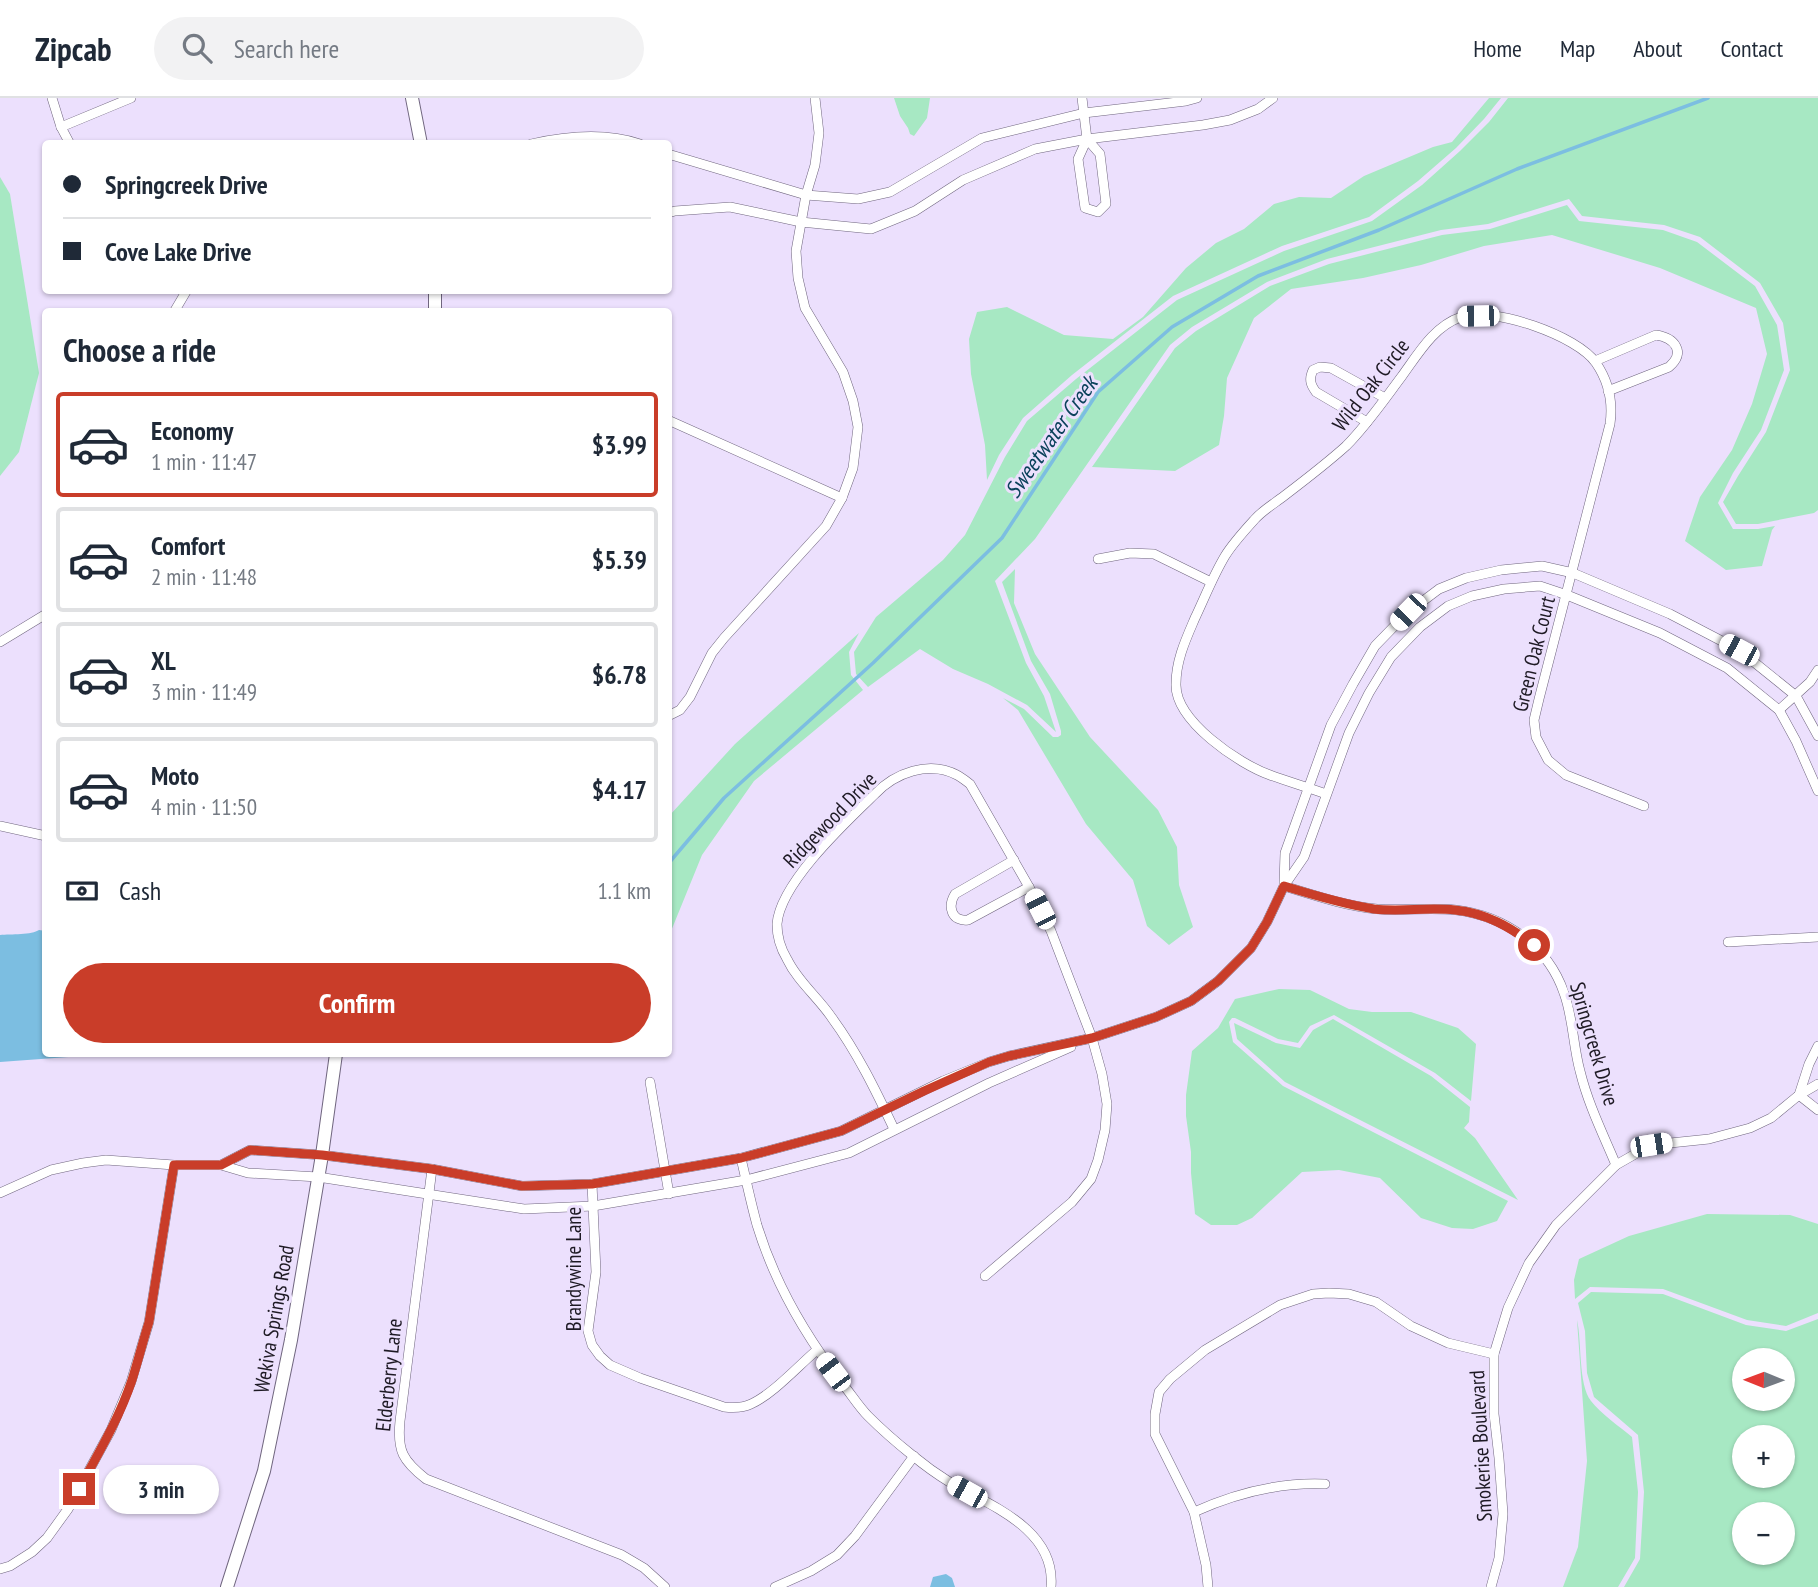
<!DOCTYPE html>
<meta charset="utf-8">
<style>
body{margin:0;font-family:"PT Sans Narrow",sans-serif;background:#f2f2f3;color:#1f2937;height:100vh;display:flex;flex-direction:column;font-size:26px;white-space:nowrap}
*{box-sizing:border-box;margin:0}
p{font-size:23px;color:#747a83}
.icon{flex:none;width:38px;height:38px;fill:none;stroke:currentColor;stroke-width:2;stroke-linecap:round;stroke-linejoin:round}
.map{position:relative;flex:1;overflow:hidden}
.details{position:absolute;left:42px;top:210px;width:630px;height:749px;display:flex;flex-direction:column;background:#fff;border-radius:7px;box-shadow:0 2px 5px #0004}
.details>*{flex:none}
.top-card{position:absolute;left:42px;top:42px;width:630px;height:154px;border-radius:7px;box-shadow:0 2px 5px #0004;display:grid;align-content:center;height:154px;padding:0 21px;background:#fff}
.needle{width:46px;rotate:271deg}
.fabs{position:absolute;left:1732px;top:1250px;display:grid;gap:14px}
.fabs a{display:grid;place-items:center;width:63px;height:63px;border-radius:50%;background:#fff;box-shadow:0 2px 5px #0004;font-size:35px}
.end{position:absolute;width:32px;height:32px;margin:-16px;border:9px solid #c93d29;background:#fff;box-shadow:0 0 0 4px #fff}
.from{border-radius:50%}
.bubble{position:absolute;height:49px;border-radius:24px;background:#fff;box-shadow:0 2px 5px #0004;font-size:23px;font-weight:700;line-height:49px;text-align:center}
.car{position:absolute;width:21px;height:42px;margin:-21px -10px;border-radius:9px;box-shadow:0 0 5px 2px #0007;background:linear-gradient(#fff 24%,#345 0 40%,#fff 0 76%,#345 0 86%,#fff 0)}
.top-card b{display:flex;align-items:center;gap:24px;height:66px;font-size:26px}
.top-card b+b{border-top:2px solid #e0e1e3}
.top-card i{width:18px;height:18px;background:#1f2937}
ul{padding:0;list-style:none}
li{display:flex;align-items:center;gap:21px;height:105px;margin:0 14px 10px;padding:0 7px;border:4px solid #e0e1e3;border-radius:7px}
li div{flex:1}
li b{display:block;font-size:26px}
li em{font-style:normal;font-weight:700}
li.selected{border-color:#c93d29}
li>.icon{width:63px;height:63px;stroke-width:1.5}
h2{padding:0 21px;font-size:32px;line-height:84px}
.pay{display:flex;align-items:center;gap:18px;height:77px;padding:0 21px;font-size:26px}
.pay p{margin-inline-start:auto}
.button{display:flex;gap:14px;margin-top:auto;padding:14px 21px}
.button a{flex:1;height:80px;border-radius:42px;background:#c93d29;color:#fff;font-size:28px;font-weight:700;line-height:80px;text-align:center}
header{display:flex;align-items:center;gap:42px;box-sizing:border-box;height:98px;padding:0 35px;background:#fff;border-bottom:2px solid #e0e1e3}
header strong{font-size:33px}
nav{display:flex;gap:38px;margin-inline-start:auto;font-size:24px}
.search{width:490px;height:63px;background:#f2f2f3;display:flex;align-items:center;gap:18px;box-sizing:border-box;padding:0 24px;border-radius:38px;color:#747a83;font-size:26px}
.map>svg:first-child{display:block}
.green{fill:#a7e8c3;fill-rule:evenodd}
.water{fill:#7cbee1}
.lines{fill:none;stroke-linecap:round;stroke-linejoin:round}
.stream{stroke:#7cbee1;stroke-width:3.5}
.minor-casing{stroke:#70667f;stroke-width:10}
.secondary-casing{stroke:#70667f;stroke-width:14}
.minor{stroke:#fff;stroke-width:9}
.secondary{stroke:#fff;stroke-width:12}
.route{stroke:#c93d29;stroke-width:9}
.labels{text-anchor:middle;stroke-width:6;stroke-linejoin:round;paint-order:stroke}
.street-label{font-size:21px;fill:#1e1a24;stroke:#ece0fd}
.water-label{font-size:23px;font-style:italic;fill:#0b425b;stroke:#ece0fd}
</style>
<header>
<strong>Zipcab</strong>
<div class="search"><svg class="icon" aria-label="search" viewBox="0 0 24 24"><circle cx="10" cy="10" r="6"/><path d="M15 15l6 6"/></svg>Search here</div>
<nav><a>Home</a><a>Map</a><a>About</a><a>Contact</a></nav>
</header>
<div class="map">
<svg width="1818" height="1489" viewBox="0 0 1818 1489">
<rect width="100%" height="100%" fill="#ece0fd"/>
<!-- green -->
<g class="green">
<path d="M 894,0 L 930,0 L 927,20 L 914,38 L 910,36 L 908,30 L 900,18 Z"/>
<path d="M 1489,0 L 1501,0 L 1484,21 L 1456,50 L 1418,83 L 1369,119 L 1282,148 L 1173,198 L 1072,277 L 1023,320 L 999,357 L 987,382 L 985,347 L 971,276 L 969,241 L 977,214 L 1007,209 L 1064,237 L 1113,241 L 1143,219 L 1186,170 L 1216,145 L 1244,131 L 1274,106 L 1299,99 L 1331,100 L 1364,78 L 1433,49 L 1452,44 Z"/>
<path d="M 1508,0 L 1818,0 L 1818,412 L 1814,415 L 1758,426 L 1736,426 L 1723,404 L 1738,378 L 1766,334 L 1790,272 L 1783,225 L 1760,185 L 1700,139 L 1664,127 L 1582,118 L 1569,101 L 1488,126 L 1441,132 L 1327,161 L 1267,184 L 1192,229 L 1170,247 L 1035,441 L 995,483 L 1026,565 L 1044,598 L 1056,634 L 1027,607 L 988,586 L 953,571 L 920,551 L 868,589 L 856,576 L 854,554 L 876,519 L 943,462 L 965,437 L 1005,359 L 1027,323 L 1076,281 L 1177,202 L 1284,153 L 1372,123 L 1422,87 L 1460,53 L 1489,24 Z"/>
<path d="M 0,79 L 10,96 L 39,275 L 19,354 L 0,378 Z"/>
<path d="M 1567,107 L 1579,123 L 1663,132 L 1697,144 L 1755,188 L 1777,227 L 1784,272 L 1761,332 L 1733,375 L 1718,405 L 1733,431 L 1758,431 L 1775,428 L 1772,432 L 1762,468 L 1726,472 L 1685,443 L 1700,399 L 1732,352 L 1752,306 L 1767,256 L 1756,210 L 1660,170 L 1552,137 L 1484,148 L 1421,167 L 1363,180 L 1291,191 L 1254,220 L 1227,280 L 1224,318 L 1219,347 L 1175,373 L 1092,369 L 1175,250 L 1196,233 L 1270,188 L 1329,166 L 1442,137 L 1490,131 Z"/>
<path d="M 1015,471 L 1014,505 L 1035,556 L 1090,639 L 1158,712 L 1177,749 L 1179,787 L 1193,829 L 1169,847 L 1147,828 L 1133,782 L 1086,726 L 1018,612 L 1003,600 L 1024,611 L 1053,639 L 1058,639 L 1061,637 L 1061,633 L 1050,596 L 1031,563 L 1002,484 Z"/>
<path d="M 859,535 L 849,554 L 851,577 L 863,592 L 754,683 L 702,757 L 669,838 L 669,718 L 735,646 Z"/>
<path d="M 1279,891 L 1310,892 L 1349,911 L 1372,914 L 1411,914 L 1458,930 L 1476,946 L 1471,1003 L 1435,975 L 1334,917 L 1310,928 L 1298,945 L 1278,941 L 1235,920 L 1232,920 L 1229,924 L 1233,944 L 1283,988 L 1508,1103 L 1497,1123 L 1473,1131 L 1452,1130 L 1421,1120 L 1380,1080 L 1339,1072 L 1302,1074 L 1252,1120 L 1237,1127 L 1211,1127 L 1195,1116 L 1191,1075 L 1191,1054 L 1186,1018 L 1186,997 L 1192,953 L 1218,930 L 1235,901 Z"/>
<path d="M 1333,921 L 1431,978 L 1470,1009 L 1469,1024 L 1464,1030 L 1475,1040 L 1518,1102 L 1285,984 L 1237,941 L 1234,925 L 1276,945 L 1300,950 L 1313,932 Z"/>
<path d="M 1707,1116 L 1790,1117 L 1818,1126 L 1818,1215 L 1786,1228 L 1747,1222 L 1663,1191 L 1590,1189 L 1575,1201 L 1574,1182 L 1579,1161 L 1629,1138 Z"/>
<path d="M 1591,1194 L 1663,1196 L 1746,1227 L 1786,1233 L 1818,1221 L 1818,1489 L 1624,1489 L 1640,1461 L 1644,1394 L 1638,1337 L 1594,1299 L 1587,1275 L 1585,1233 L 1578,1205 ZM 1745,1262 L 1783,1262 L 1783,1300 L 1745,1300 ZM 1745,1339 L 1783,1339 L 1783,1377 L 1745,1377 ZM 1745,1416 L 1783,1416 L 1783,1454 L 1745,1454 Z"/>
<path d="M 1577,1222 C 1582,1243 1578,1286 1591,1303 C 1600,1315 1620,1329 1632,1339 L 1638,1394 L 1635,1460 L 1618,1489 L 1563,1489 L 1578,1449 L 1587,1363 Z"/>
</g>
<!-- water -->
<g class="water">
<path d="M 39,832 L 46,833 L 46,956 L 109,956 L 0,964 L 0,837 C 11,836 32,837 39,832 Z"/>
<path d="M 946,1476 L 952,1480 L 955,1489 L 930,1489 L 933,1479 Z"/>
</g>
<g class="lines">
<!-- stream -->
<path class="stream" d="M 668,766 L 724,700 L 873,565 L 1002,440 L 1098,294 L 1172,229 L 1258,178 L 1379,132 L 1517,71 L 1708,0"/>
<defs>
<g id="minor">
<path d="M 52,0 L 61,29 L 70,46"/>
<path d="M 1082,0 L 1087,41 L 1078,61 L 1085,110 L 1098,114 L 1106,106 L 1100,56 L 1087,41"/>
<path d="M 61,29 L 131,0"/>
<path d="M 531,46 C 566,38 605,34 640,46"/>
<path d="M 668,56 L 806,97 L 858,101 L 890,94 L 982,40 L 1084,15 L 1186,3 L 1197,0"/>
<path d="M 668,115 L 675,113 L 730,109 L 801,124 L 871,131 L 915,113 L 963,82 L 1035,51 L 1087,41 L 1203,27 L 1230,22 L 1258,11 L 1273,0"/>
<path d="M 174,214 L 187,192"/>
<path d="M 1595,263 L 1656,237 C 1675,240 1686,254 1669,269 L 1608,293"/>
<path d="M 668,322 L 842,400"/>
<path d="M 1367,324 L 1316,294 C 1310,286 1309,281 1313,272 L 1320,269 L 1331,270 L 1385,300"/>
<path d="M 1098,461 L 1130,455 L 1154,456 L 1211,484"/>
<path d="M 0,544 L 46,516"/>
<path d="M 1779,612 L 1810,584 L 1818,572"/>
<path d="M 668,618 L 680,612 L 690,599 L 712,555 L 724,540 L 826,428 L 842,400 L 853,370 L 858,329 L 853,303 L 843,274 L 805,210 L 798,180 L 796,153 L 806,97 L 815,67 L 819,35 L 815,0"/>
<path d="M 1326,696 C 1307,689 1289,684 1270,677 C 1239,666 1175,623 1176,586 C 1176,562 1186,541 1195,520 C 1205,499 1213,478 1225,458 C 1233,445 1245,432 1255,421 C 1263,412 1275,405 1284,398 C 1305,382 1326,366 1346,348 C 1367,327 1384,302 1402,278 C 1418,256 1434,228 1461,219 C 1493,208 1578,238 1596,265 C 1609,284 1613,305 1610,326 L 1539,601 L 1534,622 L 1536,639 L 1548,662 L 1566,677 L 1644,708"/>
<path d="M 0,728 L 46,738"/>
<path d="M 1014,762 L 955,796 C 947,809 952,824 968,822 L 1029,789"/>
<path d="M 1284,786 L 1285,755 L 1331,627 L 1353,586 L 1375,548 L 1407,515 L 1439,491 L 1466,480 L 1501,472 L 1542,468 L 1573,475 L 1670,516 L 1739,552 L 1796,598 L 1818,638"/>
<path d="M 1284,788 C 1314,797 1345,808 1377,811 C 1403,813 1430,809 1456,812 C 1505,818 1548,848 1564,895 C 1573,919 1573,948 1580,973 C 1588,1006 1603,1036 1616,1067"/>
<path d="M 1728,844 L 1818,839"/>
<path d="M 650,984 L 669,1096"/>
<path d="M 1799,997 L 1809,966 L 1818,948"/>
<path d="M 1799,997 L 1818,1012"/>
<path d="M 894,1031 C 876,993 857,954 832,920 C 818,899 798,884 787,861 C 781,851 777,838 777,826 C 780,785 846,724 875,696 C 895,675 929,662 957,677 C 961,679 966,683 970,686 L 1029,789 L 1051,833 L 1092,940 L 1102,976 L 1107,1006 L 1105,1032 L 1098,1062 L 1091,1081 L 1072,1104 L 985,1178"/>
<path d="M 741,1060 C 746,1082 751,1105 757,1127 C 775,1186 804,1236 842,1285 C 851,1296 859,1309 868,1318 C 882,1332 897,1345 912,1357 C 924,1367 938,1377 951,1385 C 992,1408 1056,1432 1051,1489"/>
<path d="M 221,1067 L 250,1052 L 322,1057 L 432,1071 L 522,1088 L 592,1086 L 741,1060 L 841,1033 L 943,983 L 989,964 L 1009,958 L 1092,940 L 1156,919 L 1191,903 L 1218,883 L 1251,850 L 1267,824 L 1284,788 L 1304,759 L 1349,635 L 1369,595 L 1391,559 L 1420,529 L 1448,508 L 1472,498 L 1504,491 L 1540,488 L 1567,497 L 1660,535 L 1727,570 L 1779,612 L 1796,643 L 1818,693"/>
<path d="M 432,1071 L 400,1323 C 397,1353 403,1363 426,1381 L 622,1457 L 644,1470 L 665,1489"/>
<path d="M 592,1086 L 596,1174 L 588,1233 L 592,1247 L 600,1258 L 610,1267 L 640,1280 L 724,1309 C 733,1310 743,1310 751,1306 C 773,1296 798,1268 817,1252"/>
<path d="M 0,1095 L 51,1072 L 83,1065 L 106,1062 L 174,1067 L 221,1067 L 248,1075 L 318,1079 L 524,1111 L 593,1108 L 746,1082 L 849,1055 L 989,985 L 1071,949"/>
<path d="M 1194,1414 C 1236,1395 1279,1384 1325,1386"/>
<path d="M 0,1471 L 10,1468 L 32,1454 L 47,1440 L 68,1411 L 111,1332 L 131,1284 L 149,1224 L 174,1067"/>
<path d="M 775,1489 L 811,1473 L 837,1457 L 855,1438 L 914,1358"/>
<path d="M 1208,1489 L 1206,1467 L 1194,1414 L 1155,1336 L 1155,1316 L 1159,1294 L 1170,1281 L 1205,1252 L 1280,1207 L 1313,1196 L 1329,1195 L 1349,1196 L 1376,1204 L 1411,1228 L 1448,1245 L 1494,1256"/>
<path d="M 1491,1489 L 1499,1460 L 1503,1416 L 1499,1360 L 1494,1316 L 1494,1256 L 1508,1210 L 1529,1165 L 1556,1127 L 1616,1067 L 1651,1047 L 1709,1041 L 1750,1030 L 1771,1020 L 1799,997 L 1818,986"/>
</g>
<g id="secondary">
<path d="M 412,0 L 421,46"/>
<path d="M 435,192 L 435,214"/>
<path d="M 227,1489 L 264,1373 L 291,1242 L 322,1057 L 336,956"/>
</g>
</defs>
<!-- minor casing -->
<use href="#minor" class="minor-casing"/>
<!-- secondary casing -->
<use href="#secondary" class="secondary-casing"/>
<!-- minor -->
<use href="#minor" class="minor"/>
<!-- secondary -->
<use href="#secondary" class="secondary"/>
</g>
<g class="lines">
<!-- route -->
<path class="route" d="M 79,1391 C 98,1356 119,1321 132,1282 C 138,1263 143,1243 149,1224 L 174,1067 L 221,1067 L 250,1052 L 322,1057 L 432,1071 L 522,1088 L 592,1086 L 741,1060 L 841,1033 L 924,993 L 989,964 L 1009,958 L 1092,940 L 1156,919 L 1191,903 L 1218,883 L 1251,850 L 1267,824 L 1284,788 C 1313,797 1343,806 1374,811 C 1401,814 1428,809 1455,812 C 1486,815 1510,829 1534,847"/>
</g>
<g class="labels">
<!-- street labels -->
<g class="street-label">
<text transform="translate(1371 287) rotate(-52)" y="7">Wild Oak Circle</text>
<text transform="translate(1534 556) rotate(-76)" y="7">Green Oak Court</text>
<text transform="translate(830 722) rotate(-46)" y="7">Ridgewood Drive</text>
<text transform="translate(1594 946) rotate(74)" y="7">Springcreek Drive</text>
<text transform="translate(574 1171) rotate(-90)" y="7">Brandywine Lane</text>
<text transform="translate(274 1221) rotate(-80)" y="7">Wekiva Springs Road</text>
<text transform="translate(389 1277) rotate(-84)" y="7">Elderberry Lane</text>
<text transform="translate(1481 1348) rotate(-93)" y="7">Smokerise Boulevard</text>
</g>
<!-- water labels -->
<g class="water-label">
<text transform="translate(1051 339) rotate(-55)" y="8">Sweetwater Creek</text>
</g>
</g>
</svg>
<div class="fabs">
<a><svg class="needle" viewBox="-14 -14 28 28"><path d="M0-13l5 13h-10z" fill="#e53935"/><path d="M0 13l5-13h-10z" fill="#747a83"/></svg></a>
<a>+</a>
<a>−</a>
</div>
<i class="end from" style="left:1534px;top:847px"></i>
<i class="end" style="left:79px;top:1391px"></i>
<div class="bubble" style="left:103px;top:1367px;width:116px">3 min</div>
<i class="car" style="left:1478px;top:218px;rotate:269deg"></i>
<i class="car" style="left:1408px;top:514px;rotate:224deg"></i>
<i class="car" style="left:1739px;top:552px;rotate:298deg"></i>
<i class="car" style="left:1040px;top:811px;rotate:333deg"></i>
<i class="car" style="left:1651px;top:1047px;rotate:81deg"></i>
<i class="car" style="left:833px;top:1274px;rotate:323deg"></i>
<i class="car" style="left:967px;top:1394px;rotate:299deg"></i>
<div class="top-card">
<b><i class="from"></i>Springcreek Drive</b>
<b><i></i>Cove Lake Drive</b>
</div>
<section class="details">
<h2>Choose a ride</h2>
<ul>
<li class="selected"><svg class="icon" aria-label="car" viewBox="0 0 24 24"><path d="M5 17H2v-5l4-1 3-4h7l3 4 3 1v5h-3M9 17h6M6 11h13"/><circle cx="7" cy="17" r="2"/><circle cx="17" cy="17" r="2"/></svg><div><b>Economy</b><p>1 min · 11:47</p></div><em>$3.99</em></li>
<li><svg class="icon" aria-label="car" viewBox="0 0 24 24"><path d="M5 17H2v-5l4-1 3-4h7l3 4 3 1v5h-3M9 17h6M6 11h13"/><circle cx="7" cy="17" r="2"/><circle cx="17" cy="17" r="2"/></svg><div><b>Comfort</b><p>2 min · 11:48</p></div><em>$5.39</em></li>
<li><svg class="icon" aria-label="car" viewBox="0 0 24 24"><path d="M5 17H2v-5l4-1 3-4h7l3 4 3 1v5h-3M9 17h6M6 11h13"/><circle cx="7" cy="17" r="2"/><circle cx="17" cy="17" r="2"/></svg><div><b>XL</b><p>3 min · 11:49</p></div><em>$6.78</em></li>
<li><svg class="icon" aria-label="car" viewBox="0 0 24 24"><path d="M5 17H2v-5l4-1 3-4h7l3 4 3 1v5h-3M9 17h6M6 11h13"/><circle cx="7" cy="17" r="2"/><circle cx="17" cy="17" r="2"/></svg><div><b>Moto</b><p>4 min · 11:50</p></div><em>$4.17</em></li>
</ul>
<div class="pay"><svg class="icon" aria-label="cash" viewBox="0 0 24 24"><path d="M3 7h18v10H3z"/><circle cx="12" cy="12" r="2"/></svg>Cash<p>1.1 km</p></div>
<div class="button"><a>Confirm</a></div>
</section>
</div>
